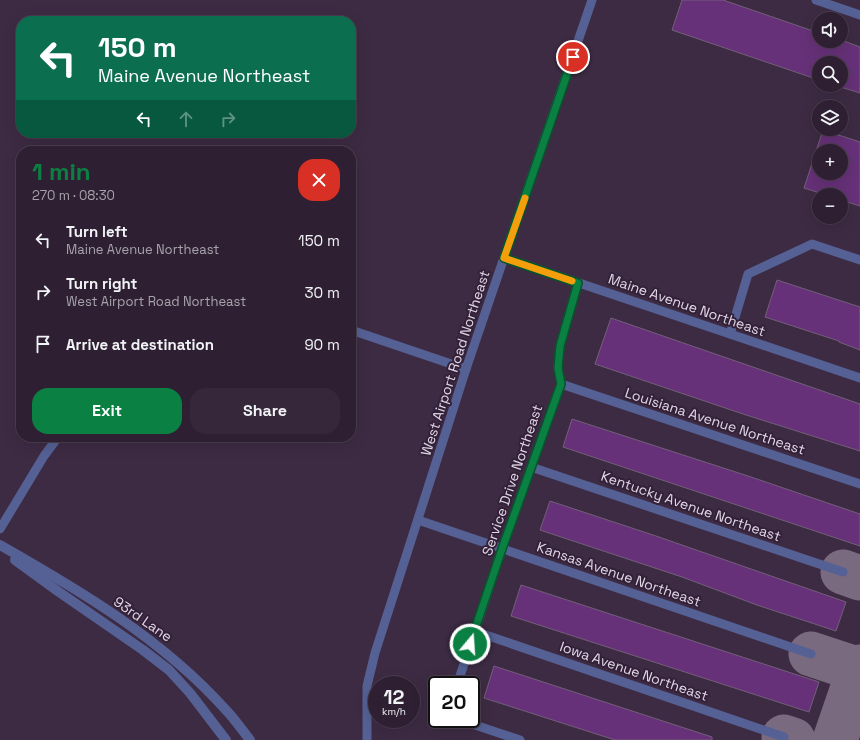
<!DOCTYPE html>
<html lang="en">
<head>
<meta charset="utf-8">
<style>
  :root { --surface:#2e2032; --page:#36283a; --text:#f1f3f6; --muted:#a7a3ac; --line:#493e4d; --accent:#0b8043 }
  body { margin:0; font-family:"Space Grotesk",sans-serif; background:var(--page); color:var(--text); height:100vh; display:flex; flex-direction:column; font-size:15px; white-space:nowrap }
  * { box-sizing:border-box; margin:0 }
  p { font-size:13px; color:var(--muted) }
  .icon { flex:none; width:22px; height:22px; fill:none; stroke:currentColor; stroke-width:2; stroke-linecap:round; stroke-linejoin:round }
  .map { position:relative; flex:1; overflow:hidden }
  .drawer { position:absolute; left:16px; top:146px; width:340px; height:296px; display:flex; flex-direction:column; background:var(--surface); border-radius:16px; box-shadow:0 4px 16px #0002,0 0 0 1px var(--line) }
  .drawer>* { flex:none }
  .top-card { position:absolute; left:16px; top:16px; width:340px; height:122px; border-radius:16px; box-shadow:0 4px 16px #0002,0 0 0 1px var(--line); background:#0b6e4f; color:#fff; overflow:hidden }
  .controls { position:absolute; left:812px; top:12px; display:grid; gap:8px }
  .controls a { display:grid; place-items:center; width:36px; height:36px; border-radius:50%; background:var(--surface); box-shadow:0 4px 16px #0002,0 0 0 1px var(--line); font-size:20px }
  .speed { position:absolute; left:368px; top:676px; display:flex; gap:8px; font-size:20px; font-weight:700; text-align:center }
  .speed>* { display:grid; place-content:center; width:52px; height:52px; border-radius:50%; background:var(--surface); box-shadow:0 4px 16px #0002,0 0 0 1px var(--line); line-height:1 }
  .speed small { font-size:10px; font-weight:400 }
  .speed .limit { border:2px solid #111; border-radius:6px; background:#fff; color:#111 }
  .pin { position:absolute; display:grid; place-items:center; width:34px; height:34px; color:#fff; margin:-17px; border:2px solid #fff; border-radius:50%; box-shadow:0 1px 4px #0007 }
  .me { position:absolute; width:44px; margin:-22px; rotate:18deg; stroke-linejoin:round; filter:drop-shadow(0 0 3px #0008) }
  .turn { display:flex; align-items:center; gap:14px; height:84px; padding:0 16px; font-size:18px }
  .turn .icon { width:52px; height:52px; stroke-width:2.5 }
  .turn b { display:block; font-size:28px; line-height:34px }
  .lanes { display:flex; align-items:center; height:38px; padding:0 16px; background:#0003; justify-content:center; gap:20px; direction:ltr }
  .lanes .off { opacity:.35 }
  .round { display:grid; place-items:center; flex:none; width:42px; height:42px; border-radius:16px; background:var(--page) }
  .head { display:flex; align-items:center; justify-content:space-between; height:68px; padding:0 16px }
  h1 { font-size:24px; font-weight:700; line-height:30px; color:var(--accent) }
  .cta { display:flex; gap:8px; margin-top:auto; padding:8px 16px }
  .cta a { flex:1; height:46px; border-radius:16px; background:var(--accent); color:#fff; font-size:16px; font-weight:700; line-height:46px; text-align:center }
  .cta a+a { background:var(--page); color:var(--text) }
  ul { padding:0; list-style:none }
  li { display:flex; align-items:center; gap:12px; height:52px; padding:0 16px }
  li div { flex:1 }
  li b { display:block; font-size:15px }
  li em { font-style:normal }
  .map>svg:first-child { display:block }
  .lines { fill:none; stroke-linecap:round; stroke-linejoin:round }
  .taxiway { stroke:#7a6a7f; stroke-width:45 }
  .building { fill:#663178; stroke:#735f7a; fill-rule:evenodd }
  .service { stroke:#556195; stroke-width:9 }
  .tertiary { stroke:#556195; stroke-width:10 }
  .route-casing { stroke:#07532c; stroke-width:10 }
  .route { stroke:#0b8043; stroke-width:7 }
  .slow { stroke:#f59e0b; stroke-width:7 }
  .labels { text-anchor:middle; stroke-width:4; stroke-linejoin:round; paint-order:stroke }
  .street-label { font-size:14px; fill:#e2d7e6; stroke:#332139 }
</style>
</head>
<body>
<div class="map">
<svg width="860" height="740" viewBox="0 0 860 740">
  <rect width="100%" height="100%" fill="#3d2b43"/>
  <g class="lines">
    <!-- taxiway -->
    <g class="taxiway">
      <path d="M843 572 860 578"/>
      <path d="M811 654 859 670"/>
      <path d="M784 737 793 740"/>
      <path d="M835 740 860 667"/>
    </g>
  </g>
  <!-- building -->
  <g class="building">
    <path d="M682 0H723L819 33V41L841 40 860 47V93L834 85H841V63H819V80L672 30Z"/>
    <path d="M823 130 860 142V206L841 200V195H826L804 188ZM819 151H841V173H819Z"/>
    <path d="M777 280 860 307V350L839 342V341L765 317Z"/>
    <path d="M611 318 860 404V451L743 414 595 364Z"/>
    <path d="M572 419 748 476 860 514V546L563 447Z"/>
    <path d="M550 501 656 536 846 602 836 631 757 605 682 577 540 530Z"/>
    <path d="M521 585 819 682 809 712 511 616Z"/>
    <path d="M494 666 712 737V740H615L484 698Z"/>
  </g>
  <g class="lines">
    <!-- service -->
    <g class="service">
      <path d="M816 0 860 15"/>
      <path d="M505 258 860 378"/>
      <path d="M351 330 466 369"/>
      <path d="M730 334 748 274 812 244 860 260"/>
      <path d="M561 384 860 484"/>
      <path d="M531 467 843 572"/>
      <path d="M418 520 811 654"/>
      <path d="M0 529 44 456 58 437"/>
      <path d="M474 631 784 737"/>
      <path d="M457 685 502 549 561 384 558 367 560 346 578 283"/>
      <path d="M457 719 520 740"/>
      <path d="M367 740V686L375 653 466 369 592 0"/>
    </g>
    <!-- tertiary -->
    <g class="tertiary">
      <path d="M0 545C81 591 162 639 225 709 234 718 242 730 250 740"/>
      <path d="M15 560 59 592 143 650 169 670 190 693 226 740"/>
    </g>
  </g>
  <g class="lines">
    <!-- route casing -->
    <g class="route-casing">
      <path id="route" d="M470 644 502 549 561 384 558 368 560 346 578 283 504 258 573 57"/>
    </g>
    <!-- route -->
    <use href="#route" class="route"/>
    <!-- slow -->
    <path class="slow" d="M525 198 504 258 572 281"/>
  </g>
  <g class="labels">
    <!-- street labels -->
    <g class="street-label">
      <text transform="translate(687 305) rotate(19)" y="5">Maine Avenue Northeast</text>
      <text transform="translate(455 363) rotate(-72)" y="5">West Airport Road Northeast</text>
      <text transform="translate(715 421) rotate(18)" y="5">Louisiana Avenue Northeast</text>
      <text transform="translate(512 480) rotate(-71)" y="5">Service Drive Northeast</text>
      <text transform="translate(691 506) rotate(19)" y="5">Kentucky Avenue Northeast</text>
      <text transform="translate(619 574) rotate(19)" y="5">Kansas Avenue Northeast</text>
      <text transform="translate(143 619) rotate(35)" y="5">93rd Lane</text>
      <text transform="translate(634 671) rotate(19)" y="5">Iowa Avenue Northeast</text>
    </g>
  </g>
</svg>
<div class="controls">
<a><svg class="icon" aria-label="sound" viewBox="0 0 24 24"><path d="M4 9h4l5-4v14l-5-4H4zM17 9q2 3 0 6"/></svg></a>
<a><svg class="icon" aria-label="search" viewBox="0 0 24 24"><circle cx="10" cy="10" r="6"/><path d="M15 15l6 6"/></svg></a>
<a><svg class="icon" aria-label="layers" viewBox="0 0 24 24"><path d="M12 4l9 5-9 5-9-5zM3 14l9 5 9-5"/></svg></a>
<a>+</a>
<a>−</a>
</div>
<div class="speed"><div>12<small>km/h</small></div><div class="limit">20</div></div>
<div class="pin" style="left:573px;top:57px;background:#d93025"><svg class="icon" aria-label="arrive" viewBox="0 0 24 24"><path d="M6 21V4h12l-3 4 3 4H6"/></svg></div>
<svg class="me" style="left:470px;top:644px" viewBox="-20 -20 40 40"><circle r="17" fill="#0b8043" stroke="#fff" stroke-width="3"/><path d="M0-11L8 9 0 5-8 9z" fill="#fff"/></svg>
<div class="top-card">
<div class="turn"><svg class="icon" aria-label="left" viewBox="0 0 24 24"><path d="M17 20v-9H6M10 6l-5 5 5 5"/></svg><div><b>150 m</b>Maine Avenue Northeast</div></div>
<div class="lanes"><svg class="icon" aria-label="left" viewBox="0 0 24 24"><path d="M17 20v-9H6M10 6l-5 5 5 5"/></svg><svg class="icon off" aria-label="ahead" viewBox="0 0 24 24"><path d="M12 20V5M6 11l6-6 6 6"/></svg><svg class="icon off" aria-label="right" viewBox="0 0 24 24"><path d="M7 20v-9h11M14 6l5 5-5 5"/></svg></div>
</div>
<section class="drawer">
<div class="head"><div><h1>1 min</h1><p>270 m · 08:30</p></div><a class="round" style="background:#d93025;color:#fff"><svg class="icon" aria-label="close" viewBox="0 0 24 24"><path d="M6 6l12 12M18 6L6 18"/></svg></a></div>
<ul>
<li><svg class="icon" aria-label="left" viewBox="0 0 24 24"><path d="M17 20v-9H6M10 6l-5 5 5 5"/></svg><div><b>Turn left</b><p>Maine Avenue Northeast</p></div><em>150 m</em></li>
<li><svg class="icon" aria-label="right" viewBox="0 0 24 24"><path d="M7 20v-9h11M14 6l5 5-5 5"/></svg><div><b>Turn right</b><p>West Airport Road Northeast</p></div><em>30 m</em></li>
<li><svg class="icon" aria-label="arrive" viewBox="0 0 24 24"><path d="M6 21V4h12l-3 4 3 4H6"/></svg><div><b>Arrive at destination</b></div><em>90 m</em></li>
</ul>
<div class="cta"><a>Exit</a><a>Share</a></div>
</section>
</div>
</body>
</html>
